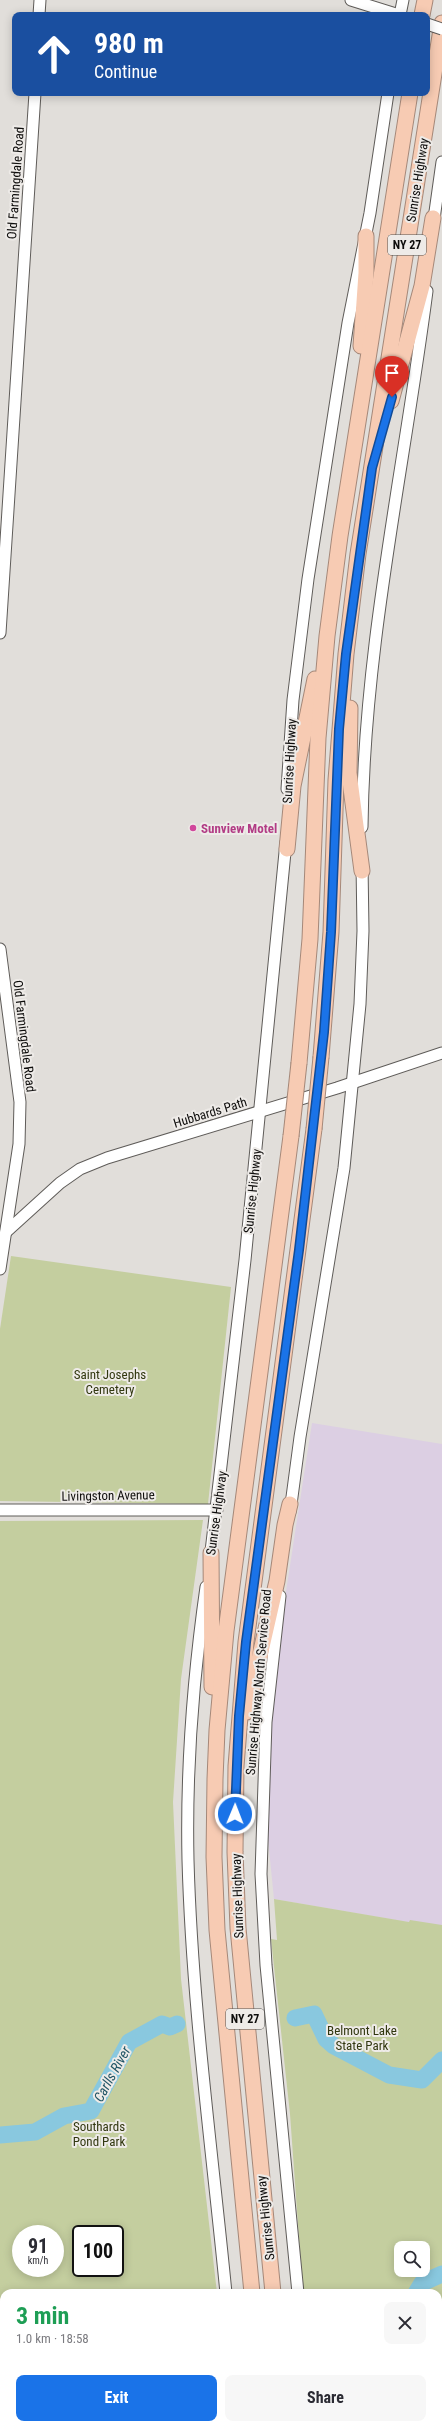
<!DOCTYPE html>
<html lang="en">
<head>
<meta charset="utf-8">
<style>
  :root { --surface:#fff; --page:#f7f7f7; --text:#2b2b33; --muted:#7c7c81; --accent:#1a73e8 }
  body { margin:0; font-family:"Roboto Condensed",sans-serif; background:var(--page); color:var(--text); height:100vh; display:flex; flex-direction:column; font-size:15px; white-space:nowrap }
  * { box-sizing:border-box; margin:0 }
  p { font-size:13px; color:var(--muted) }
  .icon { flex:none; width:22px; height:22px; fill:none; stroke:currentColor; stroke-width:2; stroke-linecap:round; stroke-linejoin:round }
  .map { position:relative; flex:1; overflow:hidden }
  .sheet { position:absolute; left:0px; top:2289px; width:442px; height:140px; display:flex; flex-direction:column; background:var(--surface); border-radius:12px 12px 0 0; box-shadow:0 2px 10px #0003 }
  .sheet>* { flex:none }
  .guide { position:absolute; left:12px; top:12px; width:418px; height:84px; border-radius:8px; box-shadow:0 2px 10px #0003; background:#1a4fa0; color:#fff; overflow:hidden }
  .controls { position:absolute; left:394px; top:2241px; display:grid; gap:8px }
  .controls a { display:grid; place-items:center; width:36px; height:36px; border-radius:8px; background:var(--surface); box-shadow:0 2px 10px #0003; font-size:20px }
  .speed { position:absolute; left:12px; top:2225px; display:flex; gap:8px; font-size:20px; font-weight:700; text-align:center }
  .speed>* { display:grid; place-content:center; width:52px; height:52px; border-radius:50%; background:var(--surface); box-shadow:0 2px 10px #0003; line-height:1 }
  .speed small { font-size:10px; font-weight:400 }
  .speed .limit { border:2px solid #111; border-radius:6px; background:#fff; color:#111 }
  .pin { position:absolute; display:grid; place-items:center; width:34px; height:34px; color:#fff; margin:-41px -17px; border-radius:50% 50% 50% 0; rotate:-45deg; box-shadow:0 0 4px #0007 }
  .pin .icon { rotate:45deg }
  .me { position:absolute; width:44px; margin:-22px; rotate:1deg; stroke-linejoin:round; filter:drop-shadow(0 0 3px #0008) }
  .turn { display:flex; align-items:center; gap:14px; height:84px; padding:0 16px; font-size:18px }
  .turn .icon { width:52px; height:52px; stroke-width:2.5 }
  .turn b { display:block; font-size:28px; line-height:34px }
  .round { display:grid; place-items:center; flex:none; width:42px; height:42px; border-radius:8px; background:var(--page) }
  .summary { display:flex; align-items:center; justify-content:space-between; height:68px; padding:0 16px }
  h1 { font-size:24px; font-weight:700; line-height:30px; color:#1e9e55 }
  .action { display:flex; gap:8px; margin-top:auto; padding:8px 16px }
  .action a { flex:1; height:46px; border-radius:8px; background:var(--accent); color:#fff; font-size:16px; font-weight:700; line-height:46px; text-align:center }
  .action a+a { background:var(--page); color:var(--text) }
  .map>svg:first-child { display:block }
  .industrial { fill:#dccfe3 }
  .green { fill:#c4ce9f; fill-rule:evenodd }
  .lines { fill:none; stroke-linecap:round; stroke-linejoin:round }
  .stream { stroke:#6490a0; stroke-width:3 }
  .river { stroke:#89c8df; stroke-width:17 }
  .secondary-casing { stroke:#5f5c59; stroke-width:13 }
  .highway-casing { stroke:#a58879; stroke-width:17 }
  .secondary { stroke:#fff; stroke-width:11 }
  .highway { stroke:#f7cbb3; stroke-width:15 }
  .secondary-bridge-casing { stroke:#5f5c59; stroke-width:13; stroke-linecap:butt }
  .highway-bridge-casing { stroke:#a58879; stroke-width:17; stroke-linecap:butt }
  .secondary-bridge { stroke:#fff; stroke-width:11 }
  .highway-bridge { stroke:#f7cbb3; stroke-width:15 }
  .route-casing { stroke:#114b97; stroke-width:10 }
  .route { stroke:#1a73e8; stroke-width:7 }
  .hotel-dot { fill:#d1479c; stroke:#eeebe8; stroke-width:1.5 }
  .labels { text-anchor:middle; stroke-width:4; stroke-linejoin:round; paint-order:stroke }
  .shield { fill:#eeebe8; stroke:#51504e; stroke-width:1 }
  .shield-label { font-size:12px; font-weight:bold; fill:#0e0d0c }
  .street-label { font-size:13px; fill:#0e0d0c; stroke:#eeebe8 }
  .hotel-label { font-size:13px; font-weight:bold; fill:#b23c85; stroke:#eeebe8; text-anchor:start }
  .park-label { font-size:13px; fill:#31370f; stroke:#eeebe8 }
  .water-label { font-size:14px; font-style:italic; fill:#215566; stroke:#eeebe8 }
</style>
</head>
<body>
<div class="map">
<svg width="442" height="2429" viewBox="0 0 442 2429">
  <rect width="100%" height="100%" fill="#e1deda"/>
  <!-- industrial -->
  <path class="industrial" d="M312 1423 442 1444V1928L274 1899 260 1760Z"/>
  <!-- green -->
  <g class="green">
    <path d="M11 1256 231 1287 208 1504 0 1501V1329Z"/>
    <path d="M203 1520 181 1679 173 1802 181 1979 217 2293H4V2406L0 2407V1521ZM21 2234H55V2268H21ZM81 2234H115V2268H81Z"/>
    <path d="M274 1899 409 1922 410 1920 442 1925V2407L438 2406V2293H303L290 2114 271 1939 277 1940ZM401 2248H423V2270H401Z"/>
  </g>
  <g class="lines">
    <!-- stream -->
    <path class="stream" d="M438 2390 442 2391"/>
    <!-- river -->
    <g class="river">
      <path d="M295 2018 314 2014 326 2039 334 2046 389 2075 422 2080 442 2060"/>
      <path d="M0 2135 35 2132 64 2116 91 2111 129 2042 162 2024 170 2027 177 2024"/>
      <path d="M416 2293 422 2283 442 2274"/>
      <path d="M0 2382H4"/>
    </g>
    <!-- secondary casing -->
    <g class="secondary-casing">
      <g id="secondary">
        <path d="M351 0 399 15"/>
        <path d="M39 15 40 0"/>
        <path d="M400 15 403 0"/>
        <path d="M433 226 442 162"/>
        <path d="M0 633 35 93"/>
        <path d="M287 789 293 700 308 579 348 323 370 213 388 93"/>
        <path d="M362 827C364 646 404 470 427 291"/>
        <path d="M0 949 20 1102 19 1144 0 1269"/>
        <path d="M6 1232 60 1183 80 1169 107 1158 337 1088 442 1053"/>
        <path d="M0 1510H217"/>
        <path d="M290 1512 300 1437 344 1168 360 1004 363 931 362 864"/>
        <path d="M210 1560 245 1260 286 842"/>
        <path d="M206 1587C193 1678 186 1769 188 1860 192 2005 212 2149 226 2293"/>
        <path d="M280 1596 266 1722 261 1874 266 1965 298 2293"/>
        <path d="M239 2425V2429"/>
        <path d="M311 2425 312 2429"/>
      </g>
    </g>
    <!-- highway casing -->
    <g class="highway-casing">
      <g id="highway">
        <path d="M422 15 425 0"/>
        <path d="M361 346 366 273V236"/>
        <path d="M391 401 422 286 433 218"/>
        <path d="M350 708 349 773 362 871"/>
        <path d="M287 849 293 786 315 679"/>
        <path d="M321 1057 331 932 336 780 346 654 358 554 442 23"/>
        <path d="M299 1063 310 939 318 738 327 636 340 536 410 93"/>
        <path d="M211 1553 212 1687"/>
        <path d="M247 1712 277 1581 285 1525 290 1504"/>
        <path d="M252 2293 217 1930 214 1857 215 1779 217 1730 226 1631 291 1136"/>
        <path d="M273 2293 238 1928 235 1852 236 1766 246 1642 314 1129"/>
        <path d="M265 2425V2429"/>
        <path d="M296 2425V2429"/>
      </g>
    </g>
    <!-- secondary -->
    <use href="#secondary" class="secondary"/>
    <!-- highway -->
    <use href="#highway" class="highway"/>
    <!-- secondary-bridge casing -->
    <g class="secondary-bridge-casing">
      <path id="secondary-bridge" d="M427 24 442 29"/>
    </g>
    <!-- highway-bridge casing -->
    <g class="highway-bridge-casing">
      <g id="highway-bridge">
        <path d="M314 1129 321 1057"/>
        <path d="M291 1136 299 1063"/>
      </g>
    </g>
    <!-- secondary-bridge -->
    <use href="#secondary-bridge" class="secondary-bridge"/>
    <!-- highway-bridge -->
    <use href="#highway-bridge" class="highway-bridge"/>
  </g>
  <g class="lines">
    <!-- route casing -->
    <g class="route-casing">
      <path id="route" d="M235 1814 239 1716 246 1642 299 1250 324 1032 331 932 339 729 346 654 372 468 392 397"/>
    </g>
    <!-- route -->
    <use href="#route" class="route"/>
  </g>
  <!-- markers -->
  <circle class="hotel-dot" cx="193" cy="828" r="4"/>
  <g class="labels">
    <!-- shield labels -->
    <g class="shield">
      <rect x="388" y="235" width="38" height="20" rx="3"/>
      <rect x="226" y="2009" width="38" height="20" rx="3"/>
    </g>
    <g class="shield-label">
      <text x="407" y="249">NY 27</text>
      <text x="245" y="2023">NY 27</text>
    </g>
    <!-- street labels -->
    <g class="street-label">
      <text transform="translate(417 180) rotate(-81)" y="5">Sunrise Highway</text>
      <text transform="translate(15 183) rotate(-86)" y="5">Old Farmingdale Road</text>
      <text transform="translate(289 761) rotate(-87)" y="5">Sunrise Highway</text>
      <text transform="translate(25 1036) rotate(83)" y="5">Old Farmingdale Road</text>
      <text transform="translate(210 1112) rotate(-17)" y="5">Hubbards Path</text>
      <text transform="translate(252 1191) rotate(-84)" y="5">Sunrise Highway</text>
      <text transform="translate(108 1495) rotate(-1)" y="5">Livingston Avenue</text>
      <text transform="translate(216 1513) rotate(-82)" y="5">Sunrise Highway</text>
      <text transform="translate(258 1682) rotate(-85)" y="5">Sunrise Highway North Service Road</text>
      <text transform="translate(237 1896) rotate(-92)" y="5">Sunrise Highway</text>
      <text transform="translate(265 2218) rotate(-96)" y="5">Sunrise Highway</text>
    </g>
    <!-- hotel labels -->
    <g class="hotel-label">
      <text x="201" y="833">Sunview Motel</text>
    </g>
    <!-- park labels -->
    <g class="park-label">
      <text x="110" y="1379">Saint Josephs<tspan x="110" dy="15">Cemetery</tspan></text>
      <text x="362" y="2035">Belmont Lake<tspan x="362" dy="15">State Park</tspan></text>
      <text x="99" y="2131">Southards<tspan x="99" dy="15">Pond Park</tspan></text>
    </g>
    <!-- water labels -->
    <g class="water-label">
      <text transform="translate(112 2074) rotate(-61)" y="5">Carlls River</text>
    </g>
  </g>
</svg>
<div class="controls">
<a><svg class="icon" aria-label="search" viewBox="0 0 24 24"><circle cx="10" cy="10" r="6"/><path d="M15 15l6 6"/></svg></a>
</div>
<div class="speed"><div>91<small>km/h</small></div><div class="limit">100</div></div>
<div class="pin" style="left:392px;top:397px;background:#d93025"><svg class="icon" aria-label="arrive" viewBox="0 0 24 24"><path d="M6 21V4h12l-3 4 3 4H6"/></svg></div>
<svg class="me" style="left:235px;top:1814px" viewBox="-20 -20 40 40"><circle r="17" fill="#1a73e8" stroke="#fff" stroke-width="3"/><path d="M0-11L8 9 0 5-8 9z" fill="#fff"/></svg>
<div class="guide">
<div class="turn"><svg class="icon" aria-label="ahead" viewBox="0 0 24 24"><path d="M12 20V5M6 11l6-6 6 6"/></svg><div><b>980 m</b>Continue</div></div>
</div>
<section class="sheet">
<div class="summary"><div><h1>3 min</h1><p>1.0 km · 18:58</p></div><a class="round"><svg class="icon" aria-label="close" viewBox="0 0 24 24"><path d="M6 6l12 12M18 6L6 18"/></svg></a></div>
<div class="action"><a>Exit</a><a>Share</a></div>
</section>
</div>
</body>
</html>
